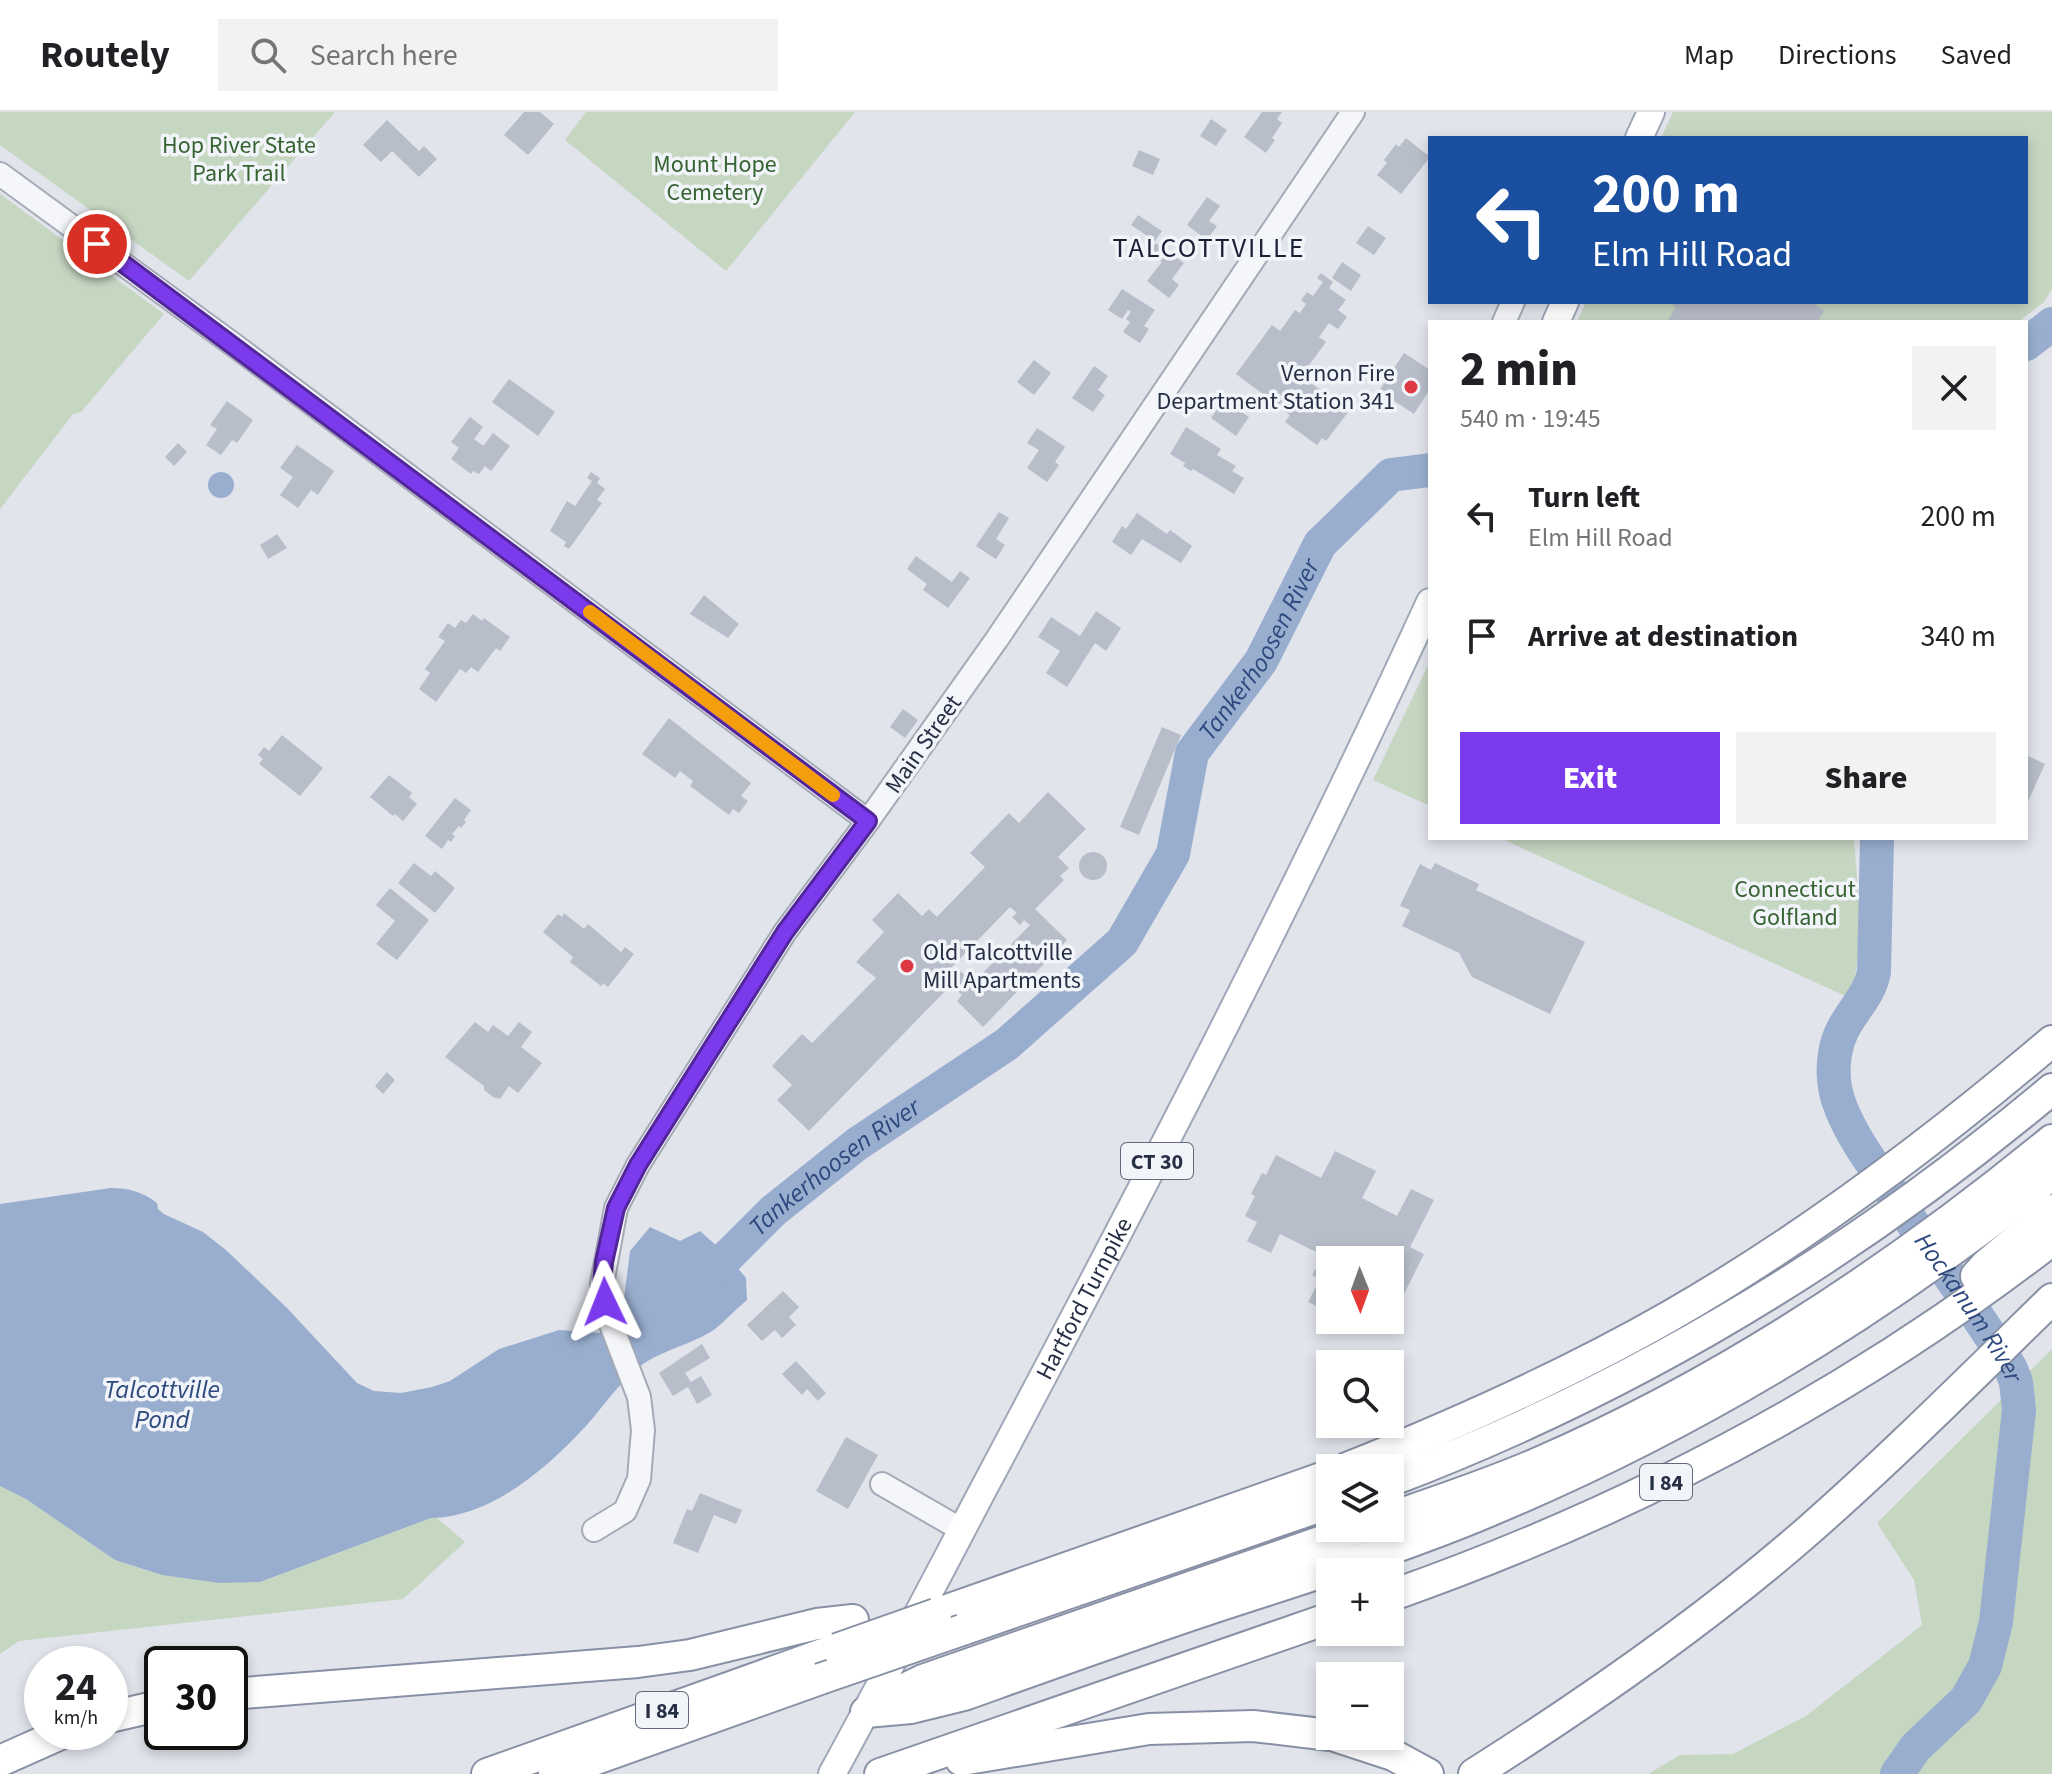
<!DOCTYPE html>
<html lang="en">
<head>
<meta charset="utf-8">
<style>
  :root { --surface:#fff; --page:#f2f2f2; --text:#202124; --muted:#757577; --line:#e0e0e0; --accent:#7c3aed }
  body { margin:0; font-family:"Source Sans 3",sans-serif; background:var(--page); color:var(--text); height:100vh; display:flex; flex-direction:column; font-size:30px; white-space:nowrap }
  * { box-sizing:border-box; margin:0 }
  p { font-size:26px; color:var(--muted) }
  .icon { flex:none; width:44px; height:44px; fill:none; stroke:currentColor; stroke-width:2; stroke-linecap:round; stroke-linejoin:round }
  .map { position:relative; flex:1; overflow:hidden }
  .sheet { position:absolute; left:1428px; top:208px; width:600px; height:520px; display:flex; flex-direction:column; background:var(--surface); border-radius:0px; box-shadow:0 4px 12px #0003 }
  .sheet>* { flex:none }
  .top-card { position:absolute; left:1428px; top:24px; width:600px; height:168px; border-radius:0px; box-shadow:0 4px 12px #0003; background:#1a4fa0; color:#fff; overflow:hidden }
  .needle { width:52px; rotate:179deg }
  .fabs { position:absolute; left:1316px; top:1134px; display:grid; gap:16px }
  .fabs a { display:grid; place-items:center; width:88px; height:88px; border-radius:0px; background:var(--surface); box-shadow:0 4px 12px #0003; font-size:40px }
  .speed { position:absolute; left:24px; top:1534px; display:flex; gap:16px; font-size:40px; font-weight:700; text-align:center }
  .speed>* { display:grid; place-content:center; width:104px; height:104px; border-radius:50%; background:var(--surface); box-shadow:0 4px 12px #0003; line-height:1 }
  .speed small { font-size:20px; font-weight:400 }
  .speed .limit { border:4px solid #111; border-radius:12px; background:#fff; color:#111 }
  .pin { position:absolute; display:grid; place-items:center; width:68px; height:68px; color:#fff; margin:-34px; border:4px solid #fff; border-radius:50%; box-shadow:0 2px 8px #0007 }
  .me { position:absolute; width:88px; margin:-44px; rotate:358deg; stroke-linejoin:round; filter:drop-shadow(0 0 6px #0008) }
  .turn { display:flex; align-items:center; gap:28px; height:168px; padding:0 32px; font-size:36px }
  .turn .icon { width:104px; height:104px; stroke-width:2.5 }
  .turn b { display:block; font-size:56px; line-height:68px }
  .round { display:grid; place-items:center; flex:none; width:84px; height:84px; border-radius:0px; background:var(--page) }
  .overview { display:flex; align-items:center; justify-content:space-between; height:136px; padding:0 32px }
  h1 { font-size:48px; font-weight:800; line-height:60px }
  .cta { display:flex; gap:16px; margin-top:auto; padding:16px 32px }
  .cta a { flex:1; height:92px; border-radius:0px; background:var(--accent); color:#fff; font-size:32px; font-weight:800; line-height:92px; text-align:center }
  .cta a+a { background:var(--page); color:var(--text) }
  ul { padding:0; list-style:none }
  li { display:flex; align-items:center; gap:24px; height:120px; padding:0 32px }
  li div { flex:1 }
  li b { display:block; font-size:30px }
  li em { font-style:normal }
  header { display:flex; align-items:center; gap:48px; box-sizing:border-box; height:112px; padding:0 40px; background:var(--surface); border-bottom:2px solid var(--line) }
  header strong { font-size:38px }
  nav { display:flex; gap:44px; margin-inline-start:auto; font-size:28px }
  .search { width:560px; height:72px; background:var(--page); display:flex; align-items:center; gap:20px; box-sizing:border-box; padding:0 28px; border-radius:0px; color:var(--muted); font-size:30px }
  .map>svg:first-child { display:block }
  .green { fill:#c5d6c1 }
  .water { fill:#99aecf }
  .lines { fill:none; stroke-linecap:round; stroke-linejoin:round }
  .river { stroke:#99aecf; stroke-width:34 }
  .building { fill:#b8bdca; fill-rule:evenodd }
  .minor-casing { stroke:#a5aab6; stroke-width:26 }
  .major-casing { stroke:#9fa7b9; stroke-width:30 }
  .highway-casing { stroke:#8790a4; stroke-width:34 }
  .minor { stroke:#f5f6f9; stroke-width:22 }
  .major { stroke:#fff; stroke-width:26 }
  .highway { stroke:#fff; stroke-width:30 }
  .highway-bridge-casing { stroke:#8790a4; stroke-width:34; stroke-linecap:butt }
  .highway-bridge { stroke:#fff; stroke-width:30 }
  .route-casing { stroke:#51269a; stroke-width:20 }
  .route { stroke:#7c3aed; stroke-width:14 }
  .slow { stroke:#f59e0b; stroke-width:14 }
  .poi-dot { fill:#dd3943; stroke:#f1f4f8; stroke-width:3 }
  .labels { text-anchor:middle; stroke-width:7; stroke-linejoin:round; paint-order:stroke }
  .shield { fill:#f1f4f8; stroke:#646a7b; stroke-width:2 }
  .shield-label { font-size:22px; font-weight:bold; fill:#272f45 }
  .park-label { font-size:24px; fill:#386333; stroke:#f1f4f8 }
  .poi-label { font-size:24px; fill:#272f45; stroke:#f1f4f8; text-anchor:end }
  .street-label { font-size:24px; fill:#272f45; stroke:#f1f4f8 }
  .water-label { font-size:26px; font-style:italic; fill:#2d497e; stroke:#f1f4f8 }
  .quarter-label { font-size:28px; letter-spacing:2px; fill:#1a2136; stroke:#f1f4f8 }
</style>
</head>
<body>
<header>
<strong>Routely</strong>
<div class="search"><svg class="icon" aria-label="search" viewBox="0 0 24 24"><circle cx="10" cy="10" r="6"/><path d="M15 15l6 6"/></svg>Search here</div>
<nav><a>Map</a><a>Directions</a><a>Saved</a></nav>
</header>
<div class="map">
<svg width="2052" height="1662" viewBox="0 0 2052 1662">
  <rect width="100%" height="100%" fill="#e1e4eb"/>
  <!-- green -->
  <g class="green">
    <path d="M0 0H335L189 169 0 33Z"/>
    <path d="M586 0H855L726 159 565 28Z"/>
    <path d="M1673 0H2052V177L2044 190 2018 210H1577L1586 190H2026V26H1661Z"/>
    <path d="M0 82 164 202 81 300 73 302 0 397Z"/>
    <path d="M1430 549V694L1373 668Z"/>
    <path d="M1500 726H1854L1861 821 1852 887Z"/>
    <path d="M2052 1237V1662H1648L1680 1643 1733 1642 1806 1604 1922 1513 1914 1468 1877 1411Z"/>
    <path d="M0 1374 26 1387 115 1448 162 1463 260 1470 431 1406H437L465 1430 403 1487 19 1529 0 1542Z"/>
  </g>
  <!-- water -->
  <g class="water">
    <circle cx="221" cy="373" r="13"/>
    <path d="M111 1076C129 1076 143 1080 157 1091L158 1097 164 1102 203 1120 226 1138 287 1196 357 1271 374 1279 401 1281 432 1275 450 1269 499 1237 559 1218 602 1221 621 1210 630 1139 650 1115 680 1129 700 1119 728 1144 746 1166 747 1188C736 1197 726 1208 715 1217 692 1233 660 1238 638 1256 618 1272 603 1295 585 1315 546 1357 491 1405 431 1406L260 1470 220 1471 162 1463 115 1448 26 1387 0 1374V1092Z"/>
  </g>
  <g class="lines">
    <!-- river -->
    <g class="river">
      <path d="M2026 232 2052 212"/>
      <path id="s1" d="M1877 726 1874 860C1868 891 1840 906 1835 942 1832 960 1834 979 1841 996 1852 1024 1871 1050 1888 1075 1928 1136 1974 1194 2011 1257L2016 1270 2019 1298 1996 1510 1985 1554 1966 1588 1916 1635 1897 1662"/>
      <path id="s2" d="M694 1173 728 1144 773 1099 857 1032 1007 932 1122 830 1173 742 1192 641 1261 549 1320 432 1391 363 1430 358"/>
    </g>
  </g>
  <!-- building -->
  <g class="building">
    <path d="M524 0H540L554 12 528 43 504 23Z"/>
    <path d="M1262 0H1282L1277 7 1282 11 1272 26 1275 28 1266 41 1244 25Z"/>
    <path d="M1211 7 1227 18 1216 34 1200 24Z"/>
    <path d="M387 8 419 39 424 34 437 47 419 65 392 39 381 50 363 33Z"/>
    <path d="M1406 26 1430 45 1401 82 1377 63 1387 51 1384 48 1396 32 1399 35Z"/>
    <path d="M1139 38 1160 47 1153 63 1132 54Z"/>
    <path d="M1207 85 1220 94 1209 109 1217 114 1207 128 1187 113Z"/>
    <path d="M1138 103 1162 119 1155 129 1131 113Z"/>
    <path d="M1368 114 1386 126 1374 143 1356 131Z"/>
    <path d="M1156 131 1184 151 1172 167 1179 173 1169 186 1147 169 1162 150 1149 140Z"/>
    <path d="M1342 150 1361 163 1351 179 1332 166Z"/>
    <path d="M1321 161 1333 170 1329 176 1346 188 1338 198 1347 205 1338 217 1329 211 1319 225 1326 230 1304 260 1310 264 1307 268 1349 299 1326 329 1322 326 1317 333 1285 310 1290 303 1284 299 1298 281 1292 276 1279 294 1236 262 1272 213 1280 219 1295 198 1300 201 1306 192 1301 188 1307 180 1313 184 1323 170 1317 166Z"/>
    <path d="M1122 177 1155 198 1144 214 1149 217 1140 231 1123 220 1130 210 1126 207 1131 200 1128 198 1122 207 1108 198Z"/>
    <path d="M1668 190H1811L1824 199 1817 210H1667L1676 195Z"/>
    <path d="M1404 241 1430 258V277L1414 302 1379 279Z"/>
    <path d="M1034 248 1051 261 1034 283 1017 270Z"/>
    <path d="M1094 254 1108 264 1098 278 1105 283 1093 300 1072 286Z"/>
    <path d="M509 267 555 300 538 324 492 290Z"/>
    <path d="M1224 287 1249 305 1236 324 1211 306Z"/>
    <path d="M227 289 253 308 237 331 232 328 221 343 206 333 217 317 210 313Z"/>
    <path d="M470 305 483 315 474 327 482 333H484L493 321 510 334 491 359 485 354 479 362 473 359 471 362 451 347 459 336 451 330Z"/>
    <path d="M1186 315 1221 337 1217 343 1236 354 1232 359 1244 366 1234 382 1193 357 1191 359 1183 354 1185 351 1170 342Z"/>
    <path d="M1037 316 1065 335 1055 350 1059 353 1047 370 1027 356 1039 338 1027 331Z"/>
    <path d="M178 331 187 340 174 354 165 345Z"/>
    <path d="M297 333 334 359 318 383 311 378 298 396 280 383 293 365 280 356Z"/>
    <path d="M591 360 600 366 597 371 605 377 597 388 602 391 569 437 564 434 566 430 550 419 567 389 575 394 592 369 587 366Z"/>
    <path d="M999 400 1009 406 996 427 1005 433 996 447 976 434Z"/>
    <path d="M1137 401 1167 422 1170 418 1192 434 1181 451 1142 427 1131 443 1112 430 1122 414 1126 417Z"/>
    <path d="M277 422 287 436 268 447 260 433Z"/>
    <path d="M916 444 952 470 960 459 970 466 948 496 923 478 927 472 907 457Z"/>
    <path d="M704 483 739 512 728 526 690 502Z"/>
    <path d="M1096 499 1121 516 1106 539 1095 531 1067 575 1046 561 1060 539 1038 525 1051 505 1080 524Z"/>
    <path d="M473 502 482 509 484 506 510 525 500 539 496 536 478 560 471 555 466 561 460 557 436 590 419 577 430 561 425 557 445 529 438 525 448 511 455 516 461 508 466 511Z"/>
    <path d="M903 597 918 608 905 626 890 615Z"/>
    <path d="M669 606 751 671 741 684 748 689 739 701 733 697 729 703 690 674 693 669 680 659 675 666 642 642Z"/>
    <path d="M1162 615 1181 623 1139 723 1120 715Z"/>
    <path d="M282 623 323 656 300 684 259 652 263 647 258 643 264 635 269 639Z"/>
    <path d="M2026 643 2045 652 2026 694Z"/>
    <path d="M389 663 412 681 409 685 417 692 403 709 395 702 393 704 370 685Z"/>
    <path d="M1048 680 1086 717 1058 745 1069 756 1060 764 1064 768 1035 797 1067 828 983 915 957 889 962 883 951 873 809 1019 777 988 792 973 772 954 802 922 812 931 876 866 856 850 884 820 872 808 898 781 922 804 929 797 937 805 985 755 970 741 1009 701 1019 711ZM1010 795 1017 801 1012 805 1020 813 1024 808 1030 813 969 875 964 870 968 866 960 859 955 864 949 858Z"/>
    <path d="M455 686 471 698 464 708 466 710 461 716 459 714 452 722 455 724 451 730 448 728 442 737 425 724Z"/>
    <circle cx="1093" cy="754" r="14"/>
    <path d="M414 751 431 764 435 759 455 776 435 801 398 771Z"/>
    <path d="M1435 751 1479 772 1476 778 1585 830 1550 902 1472 865 1459 841 1402 814 1410 798 1400 794 1420 752 1431 758Z"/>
    <path d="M390 776 429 808 397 848 376 832 395 809 376 793Z"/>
    <path d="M564 801 584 817 588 812 621 840 625 835 634 842 608 875 603 871 601 874 570 850 573 845 543 820 558 802 562 805Z"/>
    <path d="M475 910 488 920 493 913 508 924 519 910 532 920 521 935 542 951 518 981 509 974 500 987 493 985 484 978V974L445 945Z"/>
    <path d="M387 960 395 968 383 982 375 974Z"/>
    <path d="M1335 1039 1376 1059 1362 1086 1397 1104 1411 1077 1434 1088 1410 1135 1424 1142 1404 1182 1390 1175V1148H1330V1201L1308 1190 1320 1167 1312 1163 1319 1151 1326 1154 1330 1147 1280 1122 1271 1141 1247 1129 1257 1110 1245 1104 1255 1084 1251 1082 1262 1061 1266 1063 1276 1043 1321 1066Z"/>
    <path d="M783 1179 799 1195 789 1205 796 1213 782 1226 775 1218 762 1229 747 1213Z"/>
    <path d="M1344 1208H1373L1367 1220Z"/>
    <path d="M702 1232 710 1246 685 1261 691 1270 701 1264 712 1283 697 1292 688 1275 673 1284 659 1261Z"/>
    <path d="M796 1249 826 1281 818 1289 807 1277 802 1283 782 1262Z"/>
    <path d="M846 1325 878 1343 848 1397 816 1379Z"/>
    <path d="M700 1381 742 1398 736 1412 714 1403 698 1441 673 1431 687 1397 692 1399Z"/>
  </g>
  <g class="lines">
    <!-- minor casing -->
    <g class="minor-casing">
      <g id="minor">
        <path d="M0 62 238 236 868 709"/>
        <path d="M1504 210 1513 190"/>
        <path d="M882 1372 962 1418"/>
        <path d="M594 1418 625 1399 639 1367 643 1318 639 1285 609 1207 602 1172 616 1096 638 1053 785 820 868 709 997 527 1353 0"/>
      </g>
    </g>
    <!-- major casing -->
    <g class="major-casing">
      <g id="major">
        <path d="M1639 26 1651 0"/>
        <path d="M1556 210 1565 190"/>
        <path id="s3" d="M832 1662C884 1567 934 1471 984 1376 1139 1084 1292 791 1430 490"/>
      </g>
    </g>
    <!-- highway casing -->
    <g class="highway-casing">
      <g id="highway">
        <path d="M1976 1164 1987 1152 2052 1098"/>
        <path d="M1347 1356C1457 1312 1567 1263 1670 1204 1806 1126 1932 1031 2052 929"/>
        <path d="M1390 1369C1633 1277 1853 1144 2052 977"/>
        <path d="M1390 1406C1440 1388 1490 1372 1538 1351 1725 1270 1895 1157 2052 1028"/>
        <path d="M1390 1484C1629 1400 1852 1283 2052 1128"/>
        <path d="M936 1502 1330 1363"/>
        <path d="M962 1518 1330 1391"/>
        <path d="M230 1582 638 1550 690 1543 817 1512 853 1508"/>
        <path d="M871 1597 894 1582 923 1568 1360 1416"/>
        <path d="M866 1600 911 1596 964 1583C1045 1554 1125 1525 1206 1498 1303 1466 1400 1437 1494 1397 1696 1312 1882 1199 2052 1062"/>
        <path d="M110 1605 162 1593"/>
        <path d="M1335 1624 1393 1643 1428 1662"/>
        <path d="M961 1648 1149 1617 1253 1614 1330 1623"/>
        <path d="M0 1649 65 1620"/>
        <path d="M487 1662 837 1537"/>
        <path d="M554 1662 820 1567"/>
        <path d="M880 1662 1330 1506"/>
        <path d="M1474 1662C1591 1588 1705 1509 1809 1418 1893 1344 1972 1265 2052 1187"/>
      </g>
    </g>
    <!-- minor -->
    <use href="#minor" class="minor"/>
    <!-- major -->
    <use href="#major" class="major"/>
    <!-- highway -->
    <use href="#highway" class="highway"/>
    <!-- highway-bridge casing -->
    <g class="highway-bridge-casing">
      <g id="highway-bridge">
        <path d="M837 1537 936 1502"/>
        <path d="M820 1567 962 1518"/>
      </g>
    </g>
    <!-- highway-bridge -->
    <use href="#highway-bridge" class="highway-bridge"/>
  </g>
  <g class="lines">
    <!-- route casing -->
    <g class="route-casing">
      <path id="route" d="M97 132 868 709 785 820 638 1053 616 1096 604 1150 602 1172 605 1190"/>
    </g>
    <!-- route -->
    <use href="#route" class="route"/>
    <!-- slow -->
    <path class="slow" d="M590 500 833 683"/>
  </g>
  <!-- markers -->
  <g class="poi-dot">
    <circle cx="1411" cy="275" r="8"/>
    <circle cx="907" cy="854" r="8"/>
  </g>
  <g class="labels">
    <!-- shield labels -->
    <g class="shield">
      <rect x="1121" y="1031" width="72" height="36" rx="6"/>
      <rect x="1640" y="1352" width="52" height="36" rx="6"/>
      <rect x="636" y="1580" width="52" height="36" rx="6"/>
    </g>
    <g class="shield-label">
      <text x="1157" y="1057">CT 30</text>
      <text x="1666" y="1378">I 84</text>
      <text x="662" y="1606">I 84</text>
    </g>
    <!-- park labels -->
    <g class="park-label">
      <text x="239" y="41">Hop River State<tspan x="239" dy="28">Park Trail</tspan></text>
      <text x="715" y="60">Mount Hope<tspan x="715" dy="28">Cemetery</tspan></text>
      <text x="1795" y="785">Connecticut<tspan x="1795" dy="28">Golfland</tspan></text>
    </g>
    <!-- poi labels -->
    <g class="poi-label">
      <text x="1395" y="269">Vernon Fire<tspan x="1395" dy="28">Department Station 341</tspan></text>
      <text x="923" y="848" text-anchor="start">Old Talcottville<tspan x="923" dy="28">Mill Apartments</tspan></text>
    </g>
    <!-- street labels -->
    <g class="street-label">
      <text transform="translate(923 632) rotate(-55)" y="8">Main Street</text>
      <text dy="8" stroke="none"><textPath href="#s3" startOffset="538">Hartford Turnpike</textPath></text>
    </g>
    <!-- water labels -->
    <g class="water-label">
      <text dy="9" stroke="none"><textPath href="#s2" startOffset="878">Tankerhoosen River</textPath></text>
      <text dy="9" stroke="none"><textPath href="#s2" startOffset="184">Tankerhoosen River</textPath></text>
      <text dy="9" stroke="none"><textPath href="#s1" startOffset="518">Hockanum River</textPath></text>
      <text x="162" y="1286">Talcottville<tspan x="162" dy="30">Pond</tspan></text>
    </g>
    <!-- quarter labels -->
    <g class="quarter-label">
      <text x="1209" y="145">TALCOTTVILLE</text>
    </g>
  </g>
</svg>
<div class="fabs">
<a><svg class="needle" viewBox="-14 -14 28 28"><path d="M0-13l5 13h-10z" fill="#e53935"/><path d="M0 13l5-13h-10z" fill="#757577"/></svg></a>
<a><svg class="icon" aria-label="search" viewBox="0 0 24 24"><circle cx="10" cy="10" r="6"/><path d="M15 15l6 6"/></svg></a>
<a><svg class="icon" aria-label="layers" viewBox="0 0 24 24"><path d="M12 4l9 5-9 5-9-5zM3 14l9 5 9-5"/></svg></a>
<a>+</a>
<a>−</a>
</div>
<div class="speed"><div>24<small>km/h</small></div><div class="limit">30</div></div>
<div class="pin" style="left:97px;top:132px;background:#d93025"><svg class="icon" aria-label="arrive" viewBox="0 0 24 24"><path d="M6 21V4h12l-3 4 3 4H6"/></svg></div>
<svg class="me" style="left:605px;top:1190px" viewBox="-20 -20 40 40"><path d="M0-17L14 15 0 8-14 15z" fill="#7c3aed" stroke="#fff" stroke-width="4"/></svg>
<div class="top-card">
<div class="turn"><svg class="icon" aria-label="left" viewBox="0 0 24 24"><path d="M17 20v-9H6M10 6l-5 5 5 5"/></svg><div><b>200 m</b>Elm Hill Road</div></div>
</div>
<section class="sheet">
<div class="overview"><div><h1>2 min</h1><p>540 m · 19:45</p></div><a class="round"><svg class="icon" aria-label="close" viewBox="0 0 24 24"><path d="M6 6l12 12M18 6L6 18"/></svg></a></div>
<ul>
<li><svg class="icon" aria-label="left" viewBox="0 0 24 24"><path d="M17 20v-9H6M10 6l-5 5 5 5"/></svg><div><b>Turn left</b><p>Elm Hill Road</p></div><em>200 m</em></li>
<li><svg class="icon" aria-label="arrive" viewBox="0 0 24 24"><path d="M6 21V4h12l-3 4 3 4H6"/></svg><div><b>Arrive at destination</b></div><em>340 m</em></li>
</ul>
<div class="cta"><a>Exit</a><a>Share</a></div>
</section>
</div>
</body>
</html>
